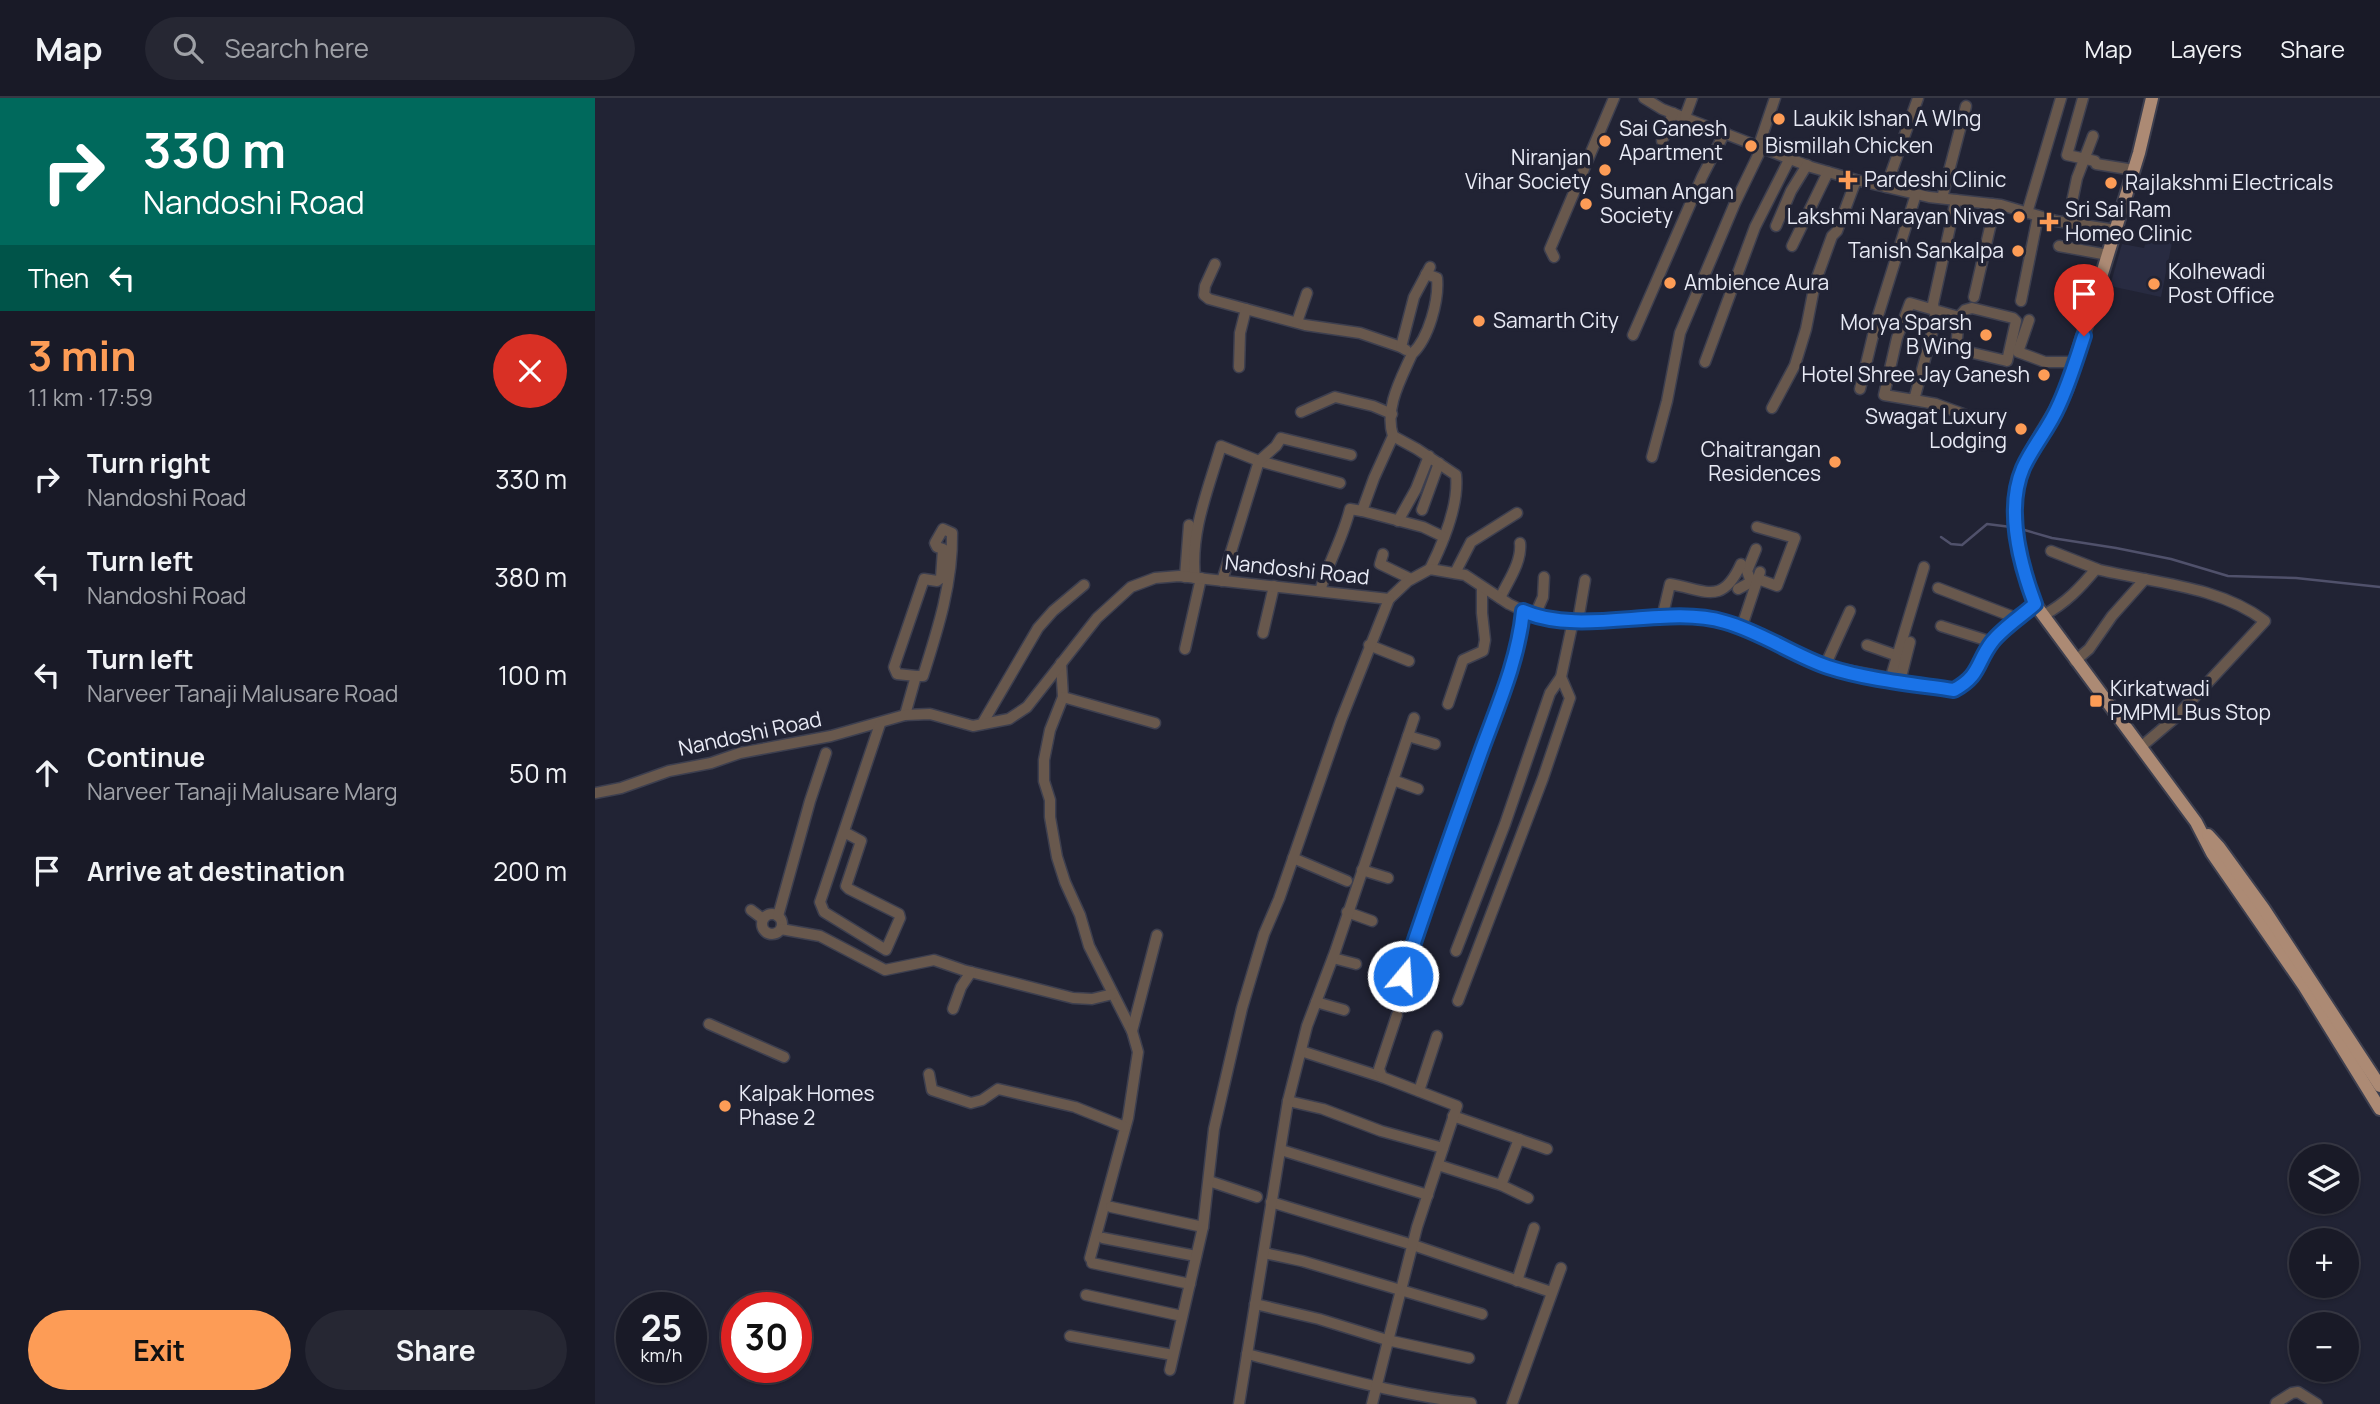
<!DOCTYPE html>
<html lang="en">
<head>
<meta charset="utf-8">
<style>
  :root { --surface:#191a27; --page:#262733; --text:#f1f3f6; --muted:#9fa1a7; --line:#373844; --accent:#fd9c56 }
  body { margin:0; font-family:Manrope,sans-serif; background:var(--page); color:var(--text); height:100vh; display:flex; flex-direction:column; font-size:26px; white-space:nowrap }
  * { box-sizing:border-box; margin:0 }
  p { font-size:23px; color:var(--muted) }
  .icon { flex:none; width:38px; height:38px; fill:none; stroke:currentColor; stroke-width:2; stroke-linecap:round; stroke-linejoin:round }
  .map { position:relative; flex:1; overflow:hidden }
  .details { display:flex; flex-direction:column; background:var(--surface); width:595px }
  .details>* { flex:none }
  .guide { background:#00695c; color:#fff; overflow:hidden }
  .fabs { position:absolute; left:1694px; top:1046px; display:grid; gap:14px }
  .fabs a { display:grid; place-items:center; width:70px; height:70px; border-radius:50%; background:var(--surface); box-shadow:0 2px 5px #0004,0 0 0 2px var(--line); font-size:35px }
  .speed { position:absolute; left:21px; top:1194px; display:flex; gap:14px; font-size:35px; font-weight:700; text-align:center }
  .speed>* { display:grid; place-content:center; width:91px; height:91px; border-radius:50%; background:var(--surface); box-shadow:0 2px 5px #0004,0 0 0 2px var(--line); line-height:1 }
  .speed small { font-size:18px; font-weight:400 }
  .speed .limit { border:10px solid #d22; background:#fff; color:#111 }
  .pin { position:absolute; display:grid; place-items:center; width:60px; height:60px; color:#fff; margin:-72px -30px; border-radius:50% 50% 50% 0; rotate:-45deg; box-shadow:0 0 7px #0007 }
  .pin .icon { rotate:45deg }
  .me { position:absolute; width:77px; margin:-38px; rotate:18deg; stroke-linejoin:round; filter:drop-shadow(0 0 5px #0008) }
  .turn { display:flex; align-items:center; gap:24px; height:147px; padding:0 28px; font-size:32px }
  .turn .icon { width:91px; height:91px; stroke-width:2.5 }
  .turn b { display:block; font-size:49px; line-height:60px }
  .then { display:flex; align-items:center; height:66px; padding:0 28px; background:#0003; gap:14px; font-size:26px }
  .round { display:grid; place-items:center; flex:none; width:74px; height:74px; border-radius:37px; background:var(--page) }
  .overview { display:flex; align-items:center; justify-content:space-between; height:119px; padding:0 28px }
  h1 { font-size:42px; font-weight:700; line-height:52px; color:var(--accent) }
  .primary-button { display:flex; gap:14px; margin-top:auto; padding:14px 28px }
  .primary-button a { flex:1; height:80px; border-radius:42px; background:var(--accent); color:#111; font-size:28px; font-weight:700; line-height:80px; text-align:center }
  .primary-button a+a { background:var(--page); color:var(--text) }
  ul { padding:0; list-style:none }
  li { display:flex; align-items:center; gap:21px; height:98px; padding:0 28px }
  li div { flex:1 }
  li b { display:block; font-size:26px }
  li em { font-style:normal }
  header { display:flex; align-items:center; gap:42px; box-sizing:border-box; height:98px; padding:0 35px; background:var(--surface); border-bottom:2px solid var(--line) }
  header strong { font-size:33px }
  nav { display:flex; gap:38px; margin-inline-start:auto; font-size:24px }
  .search { width:490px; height:63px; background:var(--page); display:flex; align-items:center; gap:18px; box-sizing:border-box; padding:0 24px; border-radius:38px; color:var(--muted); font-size:26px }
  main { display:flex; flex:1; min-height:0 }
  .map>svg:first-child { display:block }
  .built { fill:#282b41 }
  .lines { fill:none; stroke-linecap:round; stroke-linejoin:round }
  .stream { stroke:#50516b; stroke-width:2.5 }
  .minor-casing { stroke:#3d3f4f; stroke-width:13 }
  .major-casing { stroke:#3d3f4f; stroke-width:16 }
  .minor { stroke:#68584d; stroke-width:10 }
  .major { stroke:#ac8a74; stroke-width:12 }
  .route-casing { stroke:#114b97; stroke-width:18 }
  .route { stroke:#1a73e8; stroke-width:12 }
  .poi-dot { fill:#fd9c56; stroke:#212334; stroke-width:2.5 }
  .labels { text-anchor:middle; stroke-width:7; stroke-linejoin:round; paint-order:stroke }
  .poi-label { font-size:21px; fill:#e8eaf5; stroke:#212334; text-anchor:start }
  .street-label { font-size:21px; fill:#e8eaf5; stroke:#212334 }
</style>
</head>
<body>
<header>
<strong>Map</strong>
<div class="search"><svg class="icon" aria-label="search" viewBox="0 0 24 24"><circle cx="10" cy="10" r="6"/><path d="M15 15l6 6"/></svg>Search here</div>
<nav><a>Map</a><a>Layers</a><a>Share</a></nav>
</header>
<main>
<section class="details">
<div class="guide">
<div class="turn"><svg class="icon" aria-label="right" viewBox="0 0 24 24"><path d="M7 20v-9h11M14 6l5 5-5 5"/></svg><div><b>330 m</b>Nandoshi Road</div></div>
<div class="then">Then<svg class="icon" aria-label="left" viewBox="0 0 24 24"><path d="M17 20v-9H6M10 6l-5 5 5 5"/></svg></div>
</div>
<div class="overview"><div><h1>3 min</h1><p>1.1 km · 17:59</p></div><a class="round" style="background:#d93025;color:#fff"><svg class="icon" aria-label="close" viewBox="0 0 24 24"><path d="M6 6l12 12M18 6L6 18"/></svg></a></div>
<ul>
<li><svg class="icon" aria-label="right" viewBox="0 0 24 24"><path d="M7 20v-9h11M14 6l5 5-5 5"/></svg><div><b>Turn right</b><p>Nandoshi Road</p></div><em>330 m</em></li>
<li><svg class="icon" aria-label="left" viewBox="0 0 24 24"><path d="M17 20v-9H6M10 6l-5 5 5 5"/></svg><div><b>Turn left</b><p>Nandoshi Road</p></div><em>380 m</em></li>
<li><svg class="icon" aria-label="left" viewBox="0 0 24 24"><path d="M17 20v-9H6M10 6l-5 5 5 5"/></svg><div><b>Turn left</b><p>Narveer Tanaji Malusare Road</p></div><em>100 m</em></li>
<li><svg class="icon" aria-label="ahead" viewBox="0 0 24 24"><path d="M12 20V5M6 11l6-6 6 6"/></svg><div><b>Continue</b><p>Narveer Tanaji Malusare Marg</p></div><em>50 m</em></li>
<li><svg class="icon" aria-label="arrive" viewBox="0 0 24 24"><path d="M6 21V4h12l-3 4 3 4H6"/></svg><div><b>Arrive at destination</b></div><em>200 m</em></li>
</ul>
<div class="primary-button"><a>Exit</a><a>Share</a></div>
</section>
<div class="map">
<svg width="1785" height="1306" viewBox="0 0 1785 1306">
  <rect width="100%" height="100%" fill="#212334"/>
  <!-- built -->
  <path class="built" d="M1551 143 1577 145 1566 199 1515 188 1527 146 1549 150Z"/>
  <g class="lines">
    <!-- stream -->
    <g class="stream">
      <path d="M1426 431 1457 440 1521 450 1576 461 1633 478 1701 480 1785 489"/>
      <path d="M1346 439 1356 446 1367 447 1392 426 1416 429"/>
    </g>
    <!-- minor casing -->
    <g class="minor-casing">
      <g id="minor">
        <path d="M1049 0 1067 11 1216 69 1261 82 1334 99 1406 107 1461 123 1521 132"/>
        <path d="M1488 0 1472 57 1500 63 1501 66 1539 72"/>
        <path d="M1090 19 1097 0"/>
        <path d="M1067 43 1078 15"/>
        <path d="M1164 47 1180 0"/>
        <path d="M1291 89 1323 0"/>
        <path d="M1347 100 1371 8"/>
        <path d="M1361 102 1338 206 1341 220 1319 302 1289 297 1302 240 1315 205 1364 219 1370 212 1377 210 1418 220 1421 223 1412 263 1361 251 1364 219"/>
        <path d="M1432 115 1466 0"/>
        <path d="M1473 123 1482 80 1498 38"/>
        <path d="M1181 128 1196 93 1212 67"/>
        <path d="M1197 148 1233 74"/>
        <path d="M1464 148 1513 157"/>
        <path d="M959 159 955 151 1019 0"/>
        <path d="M620 166 610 188 609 197 614 201 710 227 765 235 806 249"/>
        <path d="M1379 199 1396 125 1397 106"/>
        <path d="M1426 203 1443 118"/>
        <path d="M1434 222 1423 254 1450 264H1480"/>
        <path d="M702 224 712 195"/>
        <path d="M1038 237 1107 79 1130 34"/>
        <path d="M811 252 806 249 819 199 835 169"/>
        <path d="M1110 264 1160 129 1195 60"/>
        <path d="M644 269 645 235 651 211"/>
        <path d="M1265 291 1282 221 1321 96"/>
        <path d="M1319 302 1341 306 1371 317"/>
        <path d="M1177 310 1200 267 1211 231 1220 185 1237 138 1242 133 1261 82"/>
        <path d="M706 314 740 299 778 308 797 316"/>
        <path d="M798 338 822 351 861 377C864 406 848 445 835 471"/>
        <path d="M1057 359 1072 303 1085 235 1140 105 1167 49"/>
        <path d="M827 412 844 365"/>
        <path d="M767 413 828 429 849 439"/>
        <path d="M803 423 821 391 834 358"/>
        <path d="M1456 453 1502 471"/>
        <path d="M788 456 785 466 816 481"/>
        <path d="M860 475 876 444 922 415"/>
        <path d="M590 479 594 427"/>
        <path d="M600 480C595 434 613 392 626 348L664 363 745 385"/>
        <path d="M627 483 664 363 681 348 686 340 756 357"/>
        <path d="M1156 484 1163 481 1182 488 1200 440 1162 429"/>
        <path d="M1343 490 1424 521"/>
        <path d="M1143 491 1156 484 1152 473 1161 451"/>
        <path d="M725 493C733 465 748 440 755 411L767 413 779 380 798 338C789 310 806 281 817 256 834 240 844 202 842 180L831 176"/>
        <path d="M905 500C913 483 927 464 925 445"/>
        <path d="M940 517 948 499 949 479"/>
        <path d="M1449 517C1471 505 1485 490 1501 471 1557 485 1622 487 1670 523L1580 620 1547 648"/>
        <path d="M1067 520 1075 486C1111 492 1127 508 1146 466"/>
        <path d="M983 523 990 482"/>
        <path d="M1346 528 1397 544"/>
        <path d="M1146 531 1165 474"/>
        <path d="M668 535 679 488"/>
        <path d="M774 547 814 563"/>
        <path d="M1272 547 1303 558"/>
        <path d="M590 551 606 480"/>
        <path d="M1480 563 1494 551 1517 518 1550 481"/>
        <path d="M466 565 468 599 455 632 449 662V683L455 702V719L462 759 470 784 485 817 494 848 537 933 543 954 533 1020 495 1160"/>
        <path d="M1230 568 1255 513"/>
        <path d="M1295 582 1329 469"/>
        <path d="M1305 583 1315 544"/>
        <path d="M468 599 560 625"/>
        <path d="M853 606 868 562 888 553 890 542 887 515V489"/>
        <path d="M310 617 321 578H328C343 531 358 484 357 435L348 431 340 445 342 449 348 451 346 480 342 483 329 481 299 569 302 576 321 578"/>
        <path d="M387 626 443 530 458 513 489 487"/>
        <path d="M813 638 840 646"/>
        <path d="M798 682 823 691"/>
        <path d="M0 695 26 690 74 673 116 665 145 655 236 638 310 617 335 616 378 628 414 621 432 609 502 520 536 489 560 480 584 478 794 501 813 483 835 471 870 477 914 506 937 517 978 523 1098 519 1130 524 1234 569 1359 592C1386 577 1381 565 1397 544 1408 530 1427 518 1440 506"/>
        <path d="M249 734 266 743 251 788 254 791 304 816 305 820 291 852 229 814 225 804 285 626"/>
        <path d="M698 760 752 783"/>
        <path d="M767 772 793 780"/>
        <path d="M156 812 168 821"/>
        <path d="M752 814 777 823"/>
        <circle cx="177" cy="826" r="10"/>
        <path d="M183 818 215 703 231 655"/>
        <path d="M186 831 225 838 290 872 339 862 368 872 478 900 497 901 518 896"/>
        <path d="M861 853 910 726 955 595 966 579"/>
        <path d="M738 860 761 866"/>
        <path d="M808 878C833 801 860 726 887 651 904 605 923 562 928 513"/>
        <path d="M863 903 948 680 975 600 966 579 978 523"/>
        <path d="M721 904 749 912"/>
        <path d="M358 911 366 889 376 874"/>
        <path d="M114 926 189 959"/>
        <path d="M537 933 562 837"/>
        <path d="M706 953 787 979"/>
        <path d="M334 976 337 992 376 1005 387 1002 403 991 480 1009 530 1029"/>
        <path d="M824 993 842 938"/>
        <path d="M693 1003 728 1011 786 1033 848 1050"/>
        <path d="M858 1018 952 1051"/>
        <path d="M686 1052 833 1097"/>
        <path d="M843 1067 906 1087 933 1100"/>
        <path d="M614 1083 662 1099"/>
        <path d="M906 1087 924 1041"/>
        <path d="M676 1104 818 1147 956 1194"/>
        <path d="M516 1109 608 1129"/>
        <path d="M508 1140 601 1158"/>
        <path d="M669 1155 707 1163 887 1216"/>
        <path d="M497 1165 595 1186"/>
        <path d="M922 1183 939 1130"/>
        <path d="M491 1197 587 1218"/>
        <path d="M660 1206 724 1221 792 1242 874 1260"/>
        <path d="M475 1238 578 1257"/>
        <path d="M652 1256C726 1274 799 1297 876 1305"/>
        <path d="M575 1272 608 1129 619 1031 647 910 669 836 684 801 746 622 794 501"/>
        <path d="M1681 1305 1697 1295 1703 1294 1722 1306"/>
        <path d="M644 1306 693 1003 712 928 740 854 819 620"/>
        <path d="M777 1306 822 1129 862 1008 787 979 784 971 802 917"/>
        <path d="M917 1306 966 1170"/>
      </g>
    </g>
    <!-- major casing -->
    <g class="major-casing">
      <g id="major">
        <path d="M1557 0 1544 55 1472 290C1460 318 1440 342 1428 370 1410 413 1425 465 1440 506L1601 724 1617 755 1709 888 1785 1011"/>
        <path d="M1613 737 1624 749 1669 811 1785 988"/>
      </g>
    </g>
    <!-- minor -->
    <use href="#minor" class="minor"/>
    <!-- major -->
    <use href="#major" class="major"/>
  </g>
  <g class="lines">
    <!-- route casing -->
    <g class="route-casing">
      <path id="route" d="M808 878C833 801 860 726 887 651 904 605 923 562 928 513 987 539 1070 506 1130 524 1166 534 1198 557 1233 569 1273 582 1318 586 1359 592 1386 577 1381 565 1397 544 1408 530 1427 518 1440 506 1425 466 1410 412 1428 370 1438 348 1454 330 1463 309 1474 286 1481 262 1489 238"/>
    </g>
    <!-- route -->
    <use href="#route" class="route"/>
  </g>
  <!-- markers -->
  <g class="poi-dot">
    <circle cx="1184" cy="21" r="7"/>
    <circle cx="1010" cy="43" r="7"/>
    <circle cx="1156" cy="48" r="7"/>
    <circle cx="1010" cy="72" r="7"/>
    <path d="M1249.5 71.5h7v7h7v7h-7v7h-7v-7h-7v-7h7z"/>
    <circle cx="1516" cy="85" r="7"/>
    <circle cx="991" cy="106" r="7"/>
    <circle cx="1424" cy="119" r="7"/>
    <path d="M1450.5 113.5h7v7h7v7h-7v7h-7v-7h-7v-7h7z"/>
    <circle cx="1423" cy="153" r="7"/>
    <circle cx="1075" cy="185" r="7"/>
    <circle cx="1559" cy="186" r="7"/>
    <circle cx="884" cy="223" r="7"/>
    <circle cx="1391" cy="237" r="7"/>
    <circle cx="1449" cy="277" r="7"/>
    <circle cx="1426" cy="331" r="7"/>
    <circle cx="1240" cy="364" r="7"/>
    <rect x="1494" y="596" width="14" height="14" rx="3.5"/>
    <circle cx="130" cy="1008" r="7"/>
  </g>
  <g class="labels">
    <!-- poi labels -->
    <g class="poi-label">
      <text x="1198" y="28">Laukik Ishan A WIng</text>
      <text x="1024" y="38">Sai Ganesh<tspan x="1024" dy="24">Apartment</tspan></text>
      <text x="1170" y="55">Bismillah Chicken</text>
      <text x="996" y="67" text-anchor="end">Niranjan<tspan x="996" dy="24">Vihar Society</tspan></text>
      <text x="1269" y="89">Pardeshi Clinic</text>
      <text x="1530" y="92">Rajlakshmi Electricals</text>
      <text x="1005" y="101">Suman Angan<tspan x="1005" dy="24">Society</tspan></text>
      <text x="1470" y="119">Sri Sai Ram<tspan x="1470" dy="24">Homeo Clinic</tspan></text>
      <text x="1410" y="126" text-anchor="end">Lakshmi Narayan Nivas</text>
      <text x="1409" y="160" text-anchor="end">Tanish Sankalpa</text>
      <text x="1573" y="181">Kolhewadi<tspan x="1573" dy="24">Post Office</tspan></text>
      <text x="1089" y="192">Ambience Aura</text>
      <text x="898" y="230">Samarth City</text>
      <text x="1377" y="232" text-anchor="end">Morya Sparsh<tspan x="1377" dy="24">B Wing</tspan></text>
      <text x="1435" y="284" text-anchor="end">Hotel Shree Jay Ganesh</text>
      <text x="1412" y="326" text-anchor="end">Swagat Luxury<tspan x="1412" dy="24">Lodging</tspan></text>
      <text x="1226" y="359" text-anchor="end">Chaitrangan<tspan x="1226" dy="24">Residences</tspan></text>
      <text x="1515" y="598">Kirkatwadi<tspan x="1515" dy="24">PMPML Bus Stop</tspan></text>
      <text x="144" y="1003">Kalpak Homes<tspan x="144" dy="24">Phase 2</tspan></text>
    </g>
    <!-- street labels -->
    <g class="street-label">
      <text transform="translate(702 472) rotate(6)" y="7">Nandoshi Road</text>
      <text transform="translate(155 636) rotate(-12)" y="7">Nandoshi Road</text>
    </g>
  </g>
</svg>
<div class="fabs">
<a><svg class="icon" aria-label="layers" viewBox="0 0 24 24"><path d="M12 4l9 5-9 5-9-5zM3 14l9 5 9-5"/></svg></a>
<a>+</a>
<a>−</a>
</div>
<div class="speed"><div>25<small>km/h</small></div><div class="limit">30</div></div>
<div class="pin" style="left:1489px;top:238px;background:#d93025"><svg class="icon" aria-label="arrive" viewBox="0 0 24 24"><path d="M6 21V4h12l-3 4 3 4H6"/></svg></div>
<svg class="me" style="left:808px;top:878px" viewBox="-20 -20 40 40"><circle r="17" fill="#1a73e8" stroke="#fff" stroke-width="3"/><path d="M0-11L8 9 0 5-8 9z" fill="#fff"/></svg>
</div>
</main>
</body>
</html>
